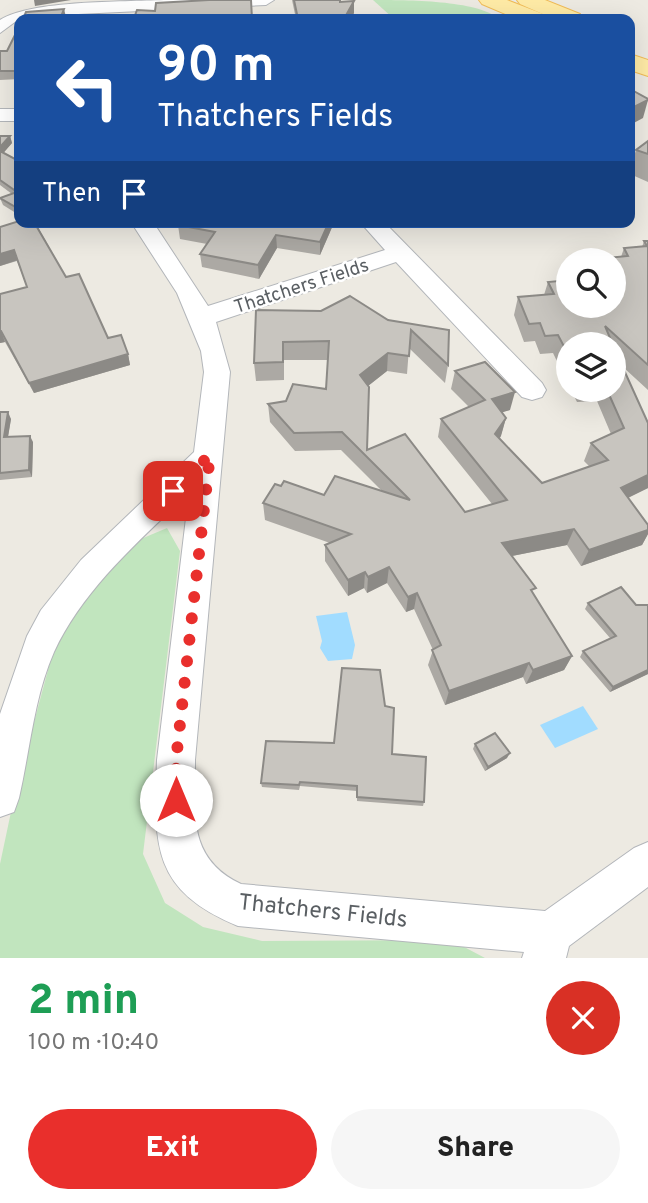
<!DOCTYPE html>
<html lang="en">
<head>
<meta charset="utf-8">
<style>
  :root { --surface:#fff; --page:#f6f6f6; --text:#222; --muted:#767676; --accent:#e92f2c }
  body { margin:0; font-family:Overpass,sans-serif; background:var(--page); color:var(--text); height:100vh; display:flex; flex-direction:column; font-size:26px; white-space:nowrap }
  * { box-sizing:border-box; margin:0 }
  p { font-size:23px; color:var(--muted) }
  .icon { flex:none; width:38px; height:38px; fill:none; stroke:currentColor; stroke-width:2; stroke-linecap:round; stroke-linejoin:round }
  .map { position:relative; height:958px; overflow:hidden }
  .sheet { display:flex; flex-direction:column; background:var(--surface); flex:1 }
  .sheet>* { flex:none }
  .guide { position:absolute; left:14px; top:14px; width:621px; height:214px; border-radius:14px; box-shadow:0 7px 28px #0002; background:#1a4fa0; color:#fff; overflow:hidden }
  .buttons { position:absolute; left:556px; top:248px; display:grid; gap:14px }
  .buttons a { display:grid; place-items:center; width:70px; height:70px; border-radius:50%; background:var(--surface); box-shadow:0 7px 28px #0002; font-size:35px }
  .pin { position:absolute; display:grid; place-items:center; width:60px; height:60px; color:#fff; margin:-30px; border-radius:14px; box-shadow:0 4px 10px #0006 }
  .me { position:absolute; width:77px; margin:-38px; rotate:0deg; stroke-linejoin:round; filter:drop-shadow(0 0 5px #0008) }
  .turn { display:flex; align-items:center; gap:24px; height:147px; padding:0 28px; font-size:32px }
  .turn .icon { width:91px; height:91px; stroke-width:2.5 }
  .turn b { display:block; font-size:49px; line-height:60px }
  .then { display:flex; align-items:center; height:66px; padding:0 28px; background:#0003; gap:14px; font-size:26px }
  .round { display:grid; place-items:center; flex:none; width:74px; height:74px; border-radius:37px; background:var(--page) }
  .overview { display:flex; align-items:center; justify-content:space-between; height:119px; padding:0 28px }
  h1 { font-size:42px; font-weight:800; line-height:52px; color:#1e9e55 }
  .button { display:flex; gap:14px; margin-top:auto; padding:14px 28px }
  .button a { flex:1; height:80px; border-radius:42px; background:var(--accent); color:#fff; font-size:28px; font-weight:800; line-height:80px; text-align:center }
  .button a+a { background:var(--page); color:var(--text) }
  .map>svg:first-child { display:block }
  .green { fill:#c1e5be }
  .water { fill:#a1dcff }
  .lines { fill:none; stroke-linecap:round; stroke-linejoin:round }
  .minor-casing { stroke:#b3b6ba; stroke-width:2 }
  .primary-casing { stroke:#f1bc57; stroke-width:2 }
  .minor { fill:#fff; fill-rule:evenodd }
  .primary { fill:#ffeba6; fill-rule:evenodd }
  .wall { fill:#aca9a4 }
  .shaded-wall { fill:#8c8a86 }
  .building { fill:#c8c5bf; stroke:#8c8a86; stroke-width:2 }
  .route { stroke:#e92f2c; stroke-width:12; stroke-dasharray:0 21.6 }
  .labels { text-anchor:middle; stroke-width:5; stroke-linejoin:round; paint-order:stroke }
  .street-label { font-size:19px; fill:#5a5f63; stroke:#fff }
  .near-street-label { font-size:23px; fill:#5a5f63; stroke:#fff }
</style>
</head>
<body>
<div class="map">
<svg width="648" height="958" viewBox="0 0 648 958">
  <rect width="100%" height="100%" fill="#edeae2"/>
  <!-- green -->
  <g class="green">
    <path d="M373 0C406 0 478 0 499 19H394Z"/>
    <path d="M167 528 180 551 143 854 165 903 203 927 262 941 451 940 485 958H0V864L15 793 59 629 129 544Z"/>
  </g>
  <!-- water -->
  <g class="water">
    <path d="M347 612 355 645 352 659 328 661 320 648 322 641 316 616Z"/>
    <path d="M583 706 598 729 555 748 540 725Z"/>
  </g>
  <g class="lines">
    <!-- minor casing -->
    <g class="minor-casing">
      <g id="minor">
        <path d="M164 0H274L266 5 36 16 19 19 0 33V20C31 0 123 2 164 0Z"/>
        <rect x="0" y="109" width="19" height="12"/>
        <path d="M131 222H153L208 306 385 250 360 222H384L542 383 546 390 542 397 532 400 522 397 396 262 216 322 230 372 195 760C195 812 186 858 241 884L545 911 634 848 648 842V887L569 946 566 958H522L524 952 238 926C151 890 154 845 157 760L189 493C140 540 83 589 54 652 34 697 30 750 19 798L14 812 0 817V714L27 636 41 610 81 560 194 452 204 372 201 351 177 293Z"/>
      </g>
    </g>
    <!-- primary casing -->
    <g class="primary-casing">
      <g id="primary">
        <path d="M479 0H507L543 14 546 19H517L482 4Z"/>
        <path d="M517 0H545L580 14 583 19H554L520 4Z"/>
        <path d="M630 54 648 60V76L630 70Z"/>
      </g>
    </g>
    <!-- minor -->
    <use href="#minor" class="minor"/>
    <!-- primary -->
    <use href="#primary" class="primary"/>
  </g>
  <!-- wall -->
  <g class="wall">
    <path d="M292 0H340V2L354 13 350 19H296Z"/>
    <path d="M19 27V79L0 80V51H7Z"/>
    <path d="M0 136H10L12 143 3 153 19 161V215L3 205 0 198 12 194 0 185Z"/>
    <path d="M648 141V182L630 174V169L636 150Z"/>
    <path d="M35 222 66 277 108 338 128 354 130 365 34 393 5 342 0 343V294L27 287 17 261 0 266V227Z"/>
    <path d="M180 222H333V225L320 255 277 248 259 279 202 267 200 254 207 244 180 239 178 225Z"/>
    <path d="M644 241H648V390L623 367 648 488 628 498 648 525V534L642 545 581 566 567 545 512 556 533 595 572 656 564 670 526 684 523 677 445 705 428 665 433 650 414 609 406 612 387 583 367 593 364 588 348 596 325 561V545L330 543 265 520 263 503 281 486 324 495 382 491 341 450 295 451 270 422 268 404 286 401 326 389 328 360H284V380L256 381 254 363 256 310 388 320 449 330 448 365 445 383 409 348 407 374 387 371 368 386 367 450 465 512 492 504 438 437 441 419 469 407 451 389 455 371 510 410 501 412 506 418 500 438 542 483 590 467 584 461 591 443 611 434 597 401 577 402 571 390H614V345H569V386L553 353 540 354 535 341 524 342 514 315 518 297 544 295 548 282 569 306 614 261H596L597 259 621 257 624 248 642 247Z"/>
    <path d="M0 412 11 419 8 436 33 442 32 477 0 480Z"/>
    <path d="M588 603 648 605V674L610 692 580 657 583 651 610 638 585 609Z"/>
    <path d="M475 744 507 758 485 771 473 749Z"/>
    <path d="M392 754 424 802 423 806 357 801V791L300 786 299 790 262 787 261 783Z"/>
  </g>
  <!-- shaded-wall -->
  <g class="shaded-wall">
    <path d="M34 0H71L35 6Z"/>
    <path d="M354 1V13L350 19H344Z"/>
    <path d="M64 9 66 17 65 19H60Z"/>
    <path d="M648 100 643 118 630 125V109Z"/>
    <path d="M10 136 12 143 0 157V147Z"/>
    <path d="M329 222H333V225L320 255V242Z"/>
    <path d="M276 235 277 248 259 279 258 265Z"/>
    <path d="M14 250 18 260 0 266V254Z"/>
    <path d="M0 331H1L5 342 0 343Z"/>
    <path d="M388 353 387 371 359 393 360 375Z"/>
    <path d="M128 354 130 365 34 393 29 383Z"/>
    <path d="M515 392 510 410 487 417 492 399Z"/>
    <path d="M8 412 11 419 7 443 4 437Z"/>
    <path d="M506 418 501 436 491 451 495 434Z"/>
    <path d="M30 436 33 442 32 477 29 470Z"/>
    <path d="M648 475V488L613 505 621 488Z"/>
    <path d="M574 529 567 545 497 559 502 543Z"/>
    <path d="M648 530V534L642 545 581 566 589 550Z"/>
    <path d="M389 567 387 583 367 593 368 577Z"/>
    <path d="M365 572 364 588 348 596V580Z"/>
    <path d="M417 593 414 609 406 612 408 597Z"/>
    <path d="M572 656 564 670 526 684 533 670Z"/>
    <path d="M529 663 523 677 445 705 449 691Z"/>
    <path d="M648 670V674L610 692 613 687Z"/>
    <path d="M510 753 507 758 485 771 488 767Z"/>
  </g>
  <!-- building -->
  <g class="building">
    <path d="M209 0H251L252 19H120L121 17 134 18 137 10 155 11 156 3Z"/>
    <path d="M294 0H340V2L354 1 344 19H298Z"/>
    <path d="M64 9 60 19H23L26 12Z"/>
    <path d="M19 27V71H0V51H7Z"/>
    <path d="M630 89 648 99V100L630 109Z"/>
    <path d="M0 136H10L0 147Z"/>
    <path d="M648 141V154L636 150Z"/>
    <path d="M0 151 19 161V209L0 198 17 192 0 180Z"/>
    <path d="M19 221V222H34L66 277 79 274 108 338 121 335 128 354 29 383 1 331H0V294L27 287 14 250 0 254V227Z"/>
    <path d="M180 222H329L320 242 276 235 258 265 200 254 215 232 178 225Z"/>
    <path d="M644 241H648V365L605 326 613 345H569V356L558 335 545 336 540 323 529 324 518 297 554 294 548 282 569 280V306H614V261H597V259L628 256 624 248 647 246Z"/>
    <path d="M350 296 388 320 449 330 448 365 411 330 409 356 388 353 360 375 369 387 367 450 405 434 465 512 507 500 441 419 485 400 455 371 485 362 515 392 492 399 506 418 495 434 542 483 608 460 591 443 624 428 607 390H614V348L648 423V475L621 488 648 525V530L589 550 574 529 502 543 536 588 531 590 572 656 533 670 529 663 449 691 432 650 441 645 417 593 408 597 389 567 368 577 365 572 348 580 325 545 351 534 263 503 275 484 281 486 284 481 324 495 335 476 410 500 342 432 294 433 268 404 286 401 293 384 326 389 329 341 283 342V362L254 363 256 310 321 311Z"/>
    <path d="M0 412H8L4 437 30 436 29 470 0 473Z"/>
    <path d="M621 587 636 605H648V670L613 687 583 651 616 636 588 603Z"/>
    <path d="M342 668 380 670 385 706 394 708 392 754 426 757 424 802 357 797V786L300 782 299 785 261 783 266 741 334 743Z"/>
    <path d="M495 733 510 753 488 767 475 744Z"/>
  </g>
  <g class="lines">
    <!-- route -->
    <path class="route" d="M173 491 210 455 176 760V800"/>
  </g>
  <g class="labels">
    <!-- street labels -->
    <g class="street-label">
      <text transform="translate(301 285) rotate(-18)" y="7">Thatchers Fields</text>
    </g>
    <!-- near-street labels -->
    <g class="near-street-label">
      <text transform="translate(323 910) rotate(6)" y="8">Thatchers Fields</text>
    </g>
  </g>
</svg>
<div class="buttons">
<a><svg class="icon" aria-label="search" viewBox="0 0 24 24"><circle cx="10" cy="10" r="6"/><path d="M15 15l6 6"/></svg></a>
<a><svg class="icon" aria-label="layers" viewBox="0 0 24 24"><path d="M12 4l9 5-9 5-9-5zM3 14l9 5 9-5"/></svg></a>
</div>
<div class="pin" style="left:173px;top:491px;background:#d93025"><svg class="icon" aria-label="arrive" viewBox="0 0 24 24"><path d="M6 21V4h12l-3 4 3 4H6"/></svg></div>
<svg class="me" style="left:176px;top:800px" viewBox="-20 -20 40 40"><circle r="19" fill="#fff"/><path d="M0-13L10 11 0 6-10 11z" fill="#e92f2c"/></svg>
<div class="guide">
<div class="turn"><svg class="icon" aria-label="left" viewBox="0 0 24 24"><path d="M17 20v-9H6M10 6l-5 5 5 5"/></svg><div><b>90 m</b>Thatchers Fields</div></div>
<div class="then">Then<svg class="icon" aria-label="arrive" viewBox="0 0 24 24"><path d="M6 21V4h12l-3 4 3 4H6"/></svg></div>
</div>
</div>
<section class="sheet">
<div class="overview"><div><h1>2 min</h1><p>100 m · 10:40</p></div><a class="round" style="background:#d93025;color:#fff"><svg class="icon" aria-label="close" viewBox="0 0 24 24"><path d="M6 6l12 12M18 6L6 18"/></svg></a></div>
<div class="button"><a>Exit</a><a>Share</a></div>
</section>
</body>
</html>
